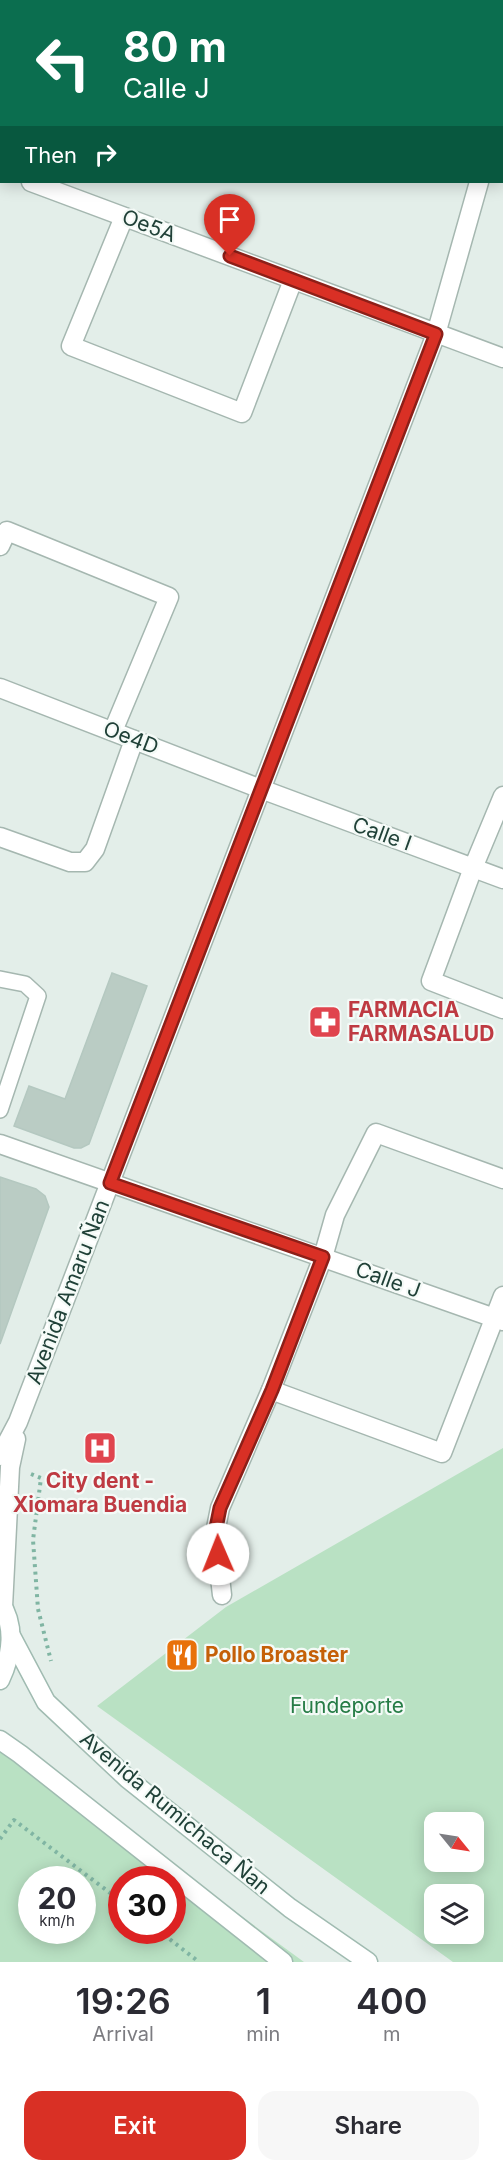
<!DOCTYPE html>
<html lang="en">
<head>
<meta charset="utf-8">
<style>
  :root { --surface:#fff; --page:#f7f7f7; --text:#2b2b33; --muted:#7c7c81; --accent:#d93025 }
  body { margin:0; font-family:Inter,sans-serif; background:var(--page); color:var(--text); height:100vh; display:flex; flex-direction:column; font-size:22px; white-space:nowrap }
  * { box-sizing:border-box; margin:0 }
  p { font-size:20px; color:var(--muted) }
  .icon { flex:none; width:33px; height:33px; fill:none; stroke:currentColor; stroke-width:2; stroke-linecap:round; stroke-linejoin:round }
  .map { position:relative; height:1962px; overflow:hidden }
  .panel { display:flex; flex-direction:column; background:var(--surface); flex:1 }
  .panel>* { flex:none }
  .banner { position:absolute; left:0px; top:0px; width:504px; height:183px; box-shadow:0 3px 15px #0003; background:#0b6e4f; color:#fff; overflow:hidden }
  .needle { width:39px; rotate:120deg }
  .buttons { position:absolute; left:424px; top:1812px; display:grid; gap:12px }
  .buttons a { display:grid; place-items:center; width:60px; height:60px; border-radius:12px; background:var(--surface); box-shadow:0 3px 15px #0003; font-size:30px }
  .speed { position:absolute; left:18px; top:1866px; display:flex; gap:12px; font-size:30px; font-weight:700; text-align:center }
  .speed>* { display:grid; place-content:center; width:78px; height:78px; border-radius:50%; background:var(--surface); box-shadow:0 3px 15px #0003; line-height:1 }
  .speed small { font-size:15px; font-weight:400 }
  .speed .limit { border:9px solid #d22; background:#fff; color:#111 }
  .pin { position:absolute; display:grid; place-items:center; width:51px; height:51px; color:#fff; margin:-62px -26px; border-radius:50% 50% 50% 0; rotate:-45deg; box-shadow:0 0 6px #0007 }
  .pin .icon { rotate:45deg }
  .me { position:absolute; width:66px; margin:-33px; rotate:359deg; stroke-linejoin:round; filter:drop-shadow(0 0 4px #0008) }
  .turn { display:flex; align-items:center; gap:21px; height:126px; padding:0 24px; font-size:27px }
  .turn .icon { width:78px; height:78px; stroke-width:2.5 }
  .turn b { display:block; font-size:42px; line-height:51px }
  .then { display:flex; align-items:center; height:57px; padding:0 24px; background:#0003; gap:12px; font-size:22px }
  .eta { display:flex; justify-content:space-evenly; align-items:center; height:102px; text-align:center }
  .eta b { font-size:36px; font-weight:600; line-height:42px }
  .button { display:flex; gap:12px; margin-top:auto; padding:12px 24px }
  .button a { flex:1; height:69px; border-radius:18px; background:var(--accent); color:#fff; font-size:24px; font-weight:600; line-height:69px; text-align:center }
  .button a+a { background:var(--page); color:var(--text) }
  .map>svg:first-child { display:block }
  .green { fill:#b9e1c3; fill-rule:evenodd }
  .building { fill:#baccc4; stroke:#b4c8c0; stroke-width:1.5 }
  .lines { fill:none; stroke-linecap:round; stroke-linejoin:round }
  .service-casing { stroke:#a5b7b0; stroke-width:18 }
  .minor-casing { stroke:#a5b7b0; stroke-width:21 }
  .secondary-casing { stroke:#a0bbb1; stroke-width:21 }
  .path { stroke:#80b5a3; stroke-width:4; stroke-dasharray:3 4.5; stroke-linecap:butt }
  .service { stroke:#fff; stroke-width:15 }
  .minor { stroke:#fff; stroke-width:18 }
  .secondary { stroke:#fff; stroke-width:18 }
  .route-casing { stroke:#8d1f18; stroke-width:15 }
  .route { stroke:#d93025; stroke-width:10 }
  .labels { text-anchor:middle; stroke-width:4.5; stroke-linejoin:round; paint-order:stroke }
  .street-label { font-size:21px; fill:#204138; stroke:#f4faf7 }
  .health-label { font-size:21px; font-weight:bold; fill:#be3a42; stroke:#f4faf7; text-anchor:start }
  .food-label { font-size:21px; font-weight:bold; fill:#c56008; stroke:#f4faf7; text-anchor:start }
  .park-label { font-size:21px; fill:#267c46; stroke:#f4faf7 }
</style>
</head>
<body>
<div class="map">
<svg width="503" height="1962" viewBox="0 0 503 1962">
  <rect width="100%" height="100%" fill="#e3eee9"/>
  <!-- green -->
  <g class="green">
    <path d="M503 1448V1962H453L97 1706 226 1607ZM435 1822H474V1862H435ZM435 1894H474V1934H435Z"/>
    <path d="M0 1749 20 1754 304 1962H0ZM32 1880H82V1930H32ZM122 1880H172V1930H122Z"/>
  </g>
  <!-- building -->
  <g class="building">
    <path d="M112 973 147 986 89 1144 81 1148H74L14 1126 29 1086 65 1099Z"/>
    <path d="M0 1177 36 1189 45 1196 49 1207 0 1344Z"/>
  </g>
  <g class="lines">
    <!-- service casing -->
    <g class="service-casing">
      <path id="service" d="M0 979 25 984 38 996 0 1110"/>
    </g>
    <!-- minor casing -->
    <g class="minor-casing">
      <g id="minor">
        <path d="M256 0 260 2"/>
        <path d="M0 6 2 2"/>
        <path d="M502 98 503 96"/>
        <path d="M0 170H2"/>
        <path d="M31 182 503 358"/>
        <path d="M124 217 71 346 242 413 293 280"/>
        <path d="M0 546 7 531 169 597 113 731"/>
        <path d="M0 688 261 789 503 879"/>
        <path d="M503 796 473 868 431 981 503 1009"/>
        <path d="M0 837 70 862H85L95 849 134 740"/>
        <path d="M0 1144 503 1321"/>
        <path d="M271 1390 442 1453 503 1296"/>
        <path d="M0 1456 18 1422 436 334 479 182"/>
        <path d="M222 1595 215 1533 220 1508 271 1390 323 1257 335 1215 376 1133 503 1179"/>
        <path d="M3 1607 10 1467 16 1439"/>
      </g>
    </g>
    <!-- secondary casing -->
    <g class="secondary-casing">
      <g id="secondary">
        <path d="M0 1602C16 1626 12 1655 0 1680"/>
        <path d="M11 1636 46 1702 128 1779 290 1908 368 1962"/>
        <path d="M0 1740 20 1754 283 1962"/>
      </g>
    </g>
    <!-- path -->
    <g class="path">
      <path d="M31 1474 41 1478 33 1540 38 1609 51 1661"/>
      <path d="M0 1839 14 1820 122 1902"/>
      <path d="M158 1930 199 1962"/>
    </g>
    <!-- service -->
    <use href="#service" class="service"/>
    <!-- minor -->
    <use href="#minor" class="minor"/>
    <!-- secondary -->
    <use href="#secondary" class="secondary"/>
  </g>
  <g class="lines">
    <!-- route casing -->
    <g class="route-casing">
      <path id="route" d="M218 1554 215 1533 220 1508 272 1390 323 1257 110 1183 436 334 230 256"/>
    </g>
    <!-- route -->
    <use href="#route" class="route"/>
  </g>
  <!-- icons -->
  <defs>
    <g id="pharmacy-square" transform="scale(1.725)"><rect x="-9" y="-9" width="18" height="18" rx="4" fill="#e0444e" stroke="#f4faf7"/><path d="M-2-6h4v4h4v4h-4v4h-4v-4h-4v-4h4Z" fill="#fff"/></g>
    <g id="hospital-square" transform="scale(1.725)"><rect x="-9" y="-9" width="18" height="18" rx="4" fill="#e0444e" stroke="#f4faf7"/><path d="M-5-5h3v3.5h4V-5h3V5h-3V1.5h-4V5h-3Z" fill="#fff"/></g>
    <g id="restaurant-square" transform="scale(1.725)"><rect x="-9" y="-9" width="18" height="18" rx="4" fill="#e8710a" stroke="#f4faf7"/><path d="M-5-6h1v4h1v-4h1v4h1v-4h1v5L-1.5 .5V6h-2V.5L-5-1ZM5-6V6H3V1.5H1.5Q1.5-4 5-6Z" fill="#fff"/></g>
  </defs>
  <g fill-rule="evenodd">
    <use href="#pharmacy-square" x="325" y="1022"/>
    <use href="#hospital-square" x="100" y="1448"/>
    <use href="#restaurant-square" x="182" y="1655"/>
  </g>
  <g class="labels">
    <!-- street labels -->
    <g class="street-label">
      <text transform="translate(149 226) rotate(21)" y="7">Oe5A</text>
      <text transform="translate(131 738) rotate(21)" y="7">Oe4D</text>
      <text transform="translate(382 834) rotate(20)" y="7">Calle I</text>
      <text transform="translate(388 1280) rotate(20)" y="7">Calle J</text>
      <text transform="translate(68 1292) rotate(-69)" y="7">Avenida Amaru Ñan</text>
      <text transform="translate(175 1813) rotate(40)" y="7">Avenida Rumichaca Ñan</text>
    </g>
    <!-- health labels -->
    <g class="health-label">
      <text x="348" y="1017">FARMACIA<tspan x="348" dy="24">FARMASALUD</tspan></text>
      <text x="100" y="1488" text-anchor="middle">City dent -<tspan x="100" dy="24">Xiomara Buendia</tspan></text>
    </g>
    <!-- food labels -->
    <g class="food-label">
      <text x="205" y="1662">Pollo Broaster</text>
    </g>
    <!-- park labels -->
    <g class="park-label">
      <text x="347" y="1713">Fundeporte</text>
    </g>
  </g>
</svg>
<div class="buttons">
<a><svg class="needle" viewBox="-14 -14 28 28"><path d="M0-13l5 13h-10z" fill="#e53935"/><path d="M0 13l5-13h-10z" fill="#7c7c81"/></svg></a>
<a><svg class="icon" aria-label="layers" viewBox="0 0 24 24"><path d="M12 4l9 5-9 5-9-5zM3 14l9 5 9-5"/></svg></a>
</div>
<div class="speed"><div>20<small>km/h</small></div><div class="limit">30</div></div>
<div class="pin" style="left:230px;top:256px;background:#d93025"><svg class="icon" aria-label="arrive" viewBox="0 0 24 24"><path d="M6 21V4h12l-3 4 3 4H6"/></svg></div>
<svg class="me" style="left:218px;top:1554px" viewBox="-20 -20 40 40"><circle r="19" fill="#fff"/><path d="M0-13L10 11 0 6-10 11z" fill="#d93025"/></svg>
<div class="banner">
<div class="turn"><svg class="icon" aria-label="left" viewBox="0 0 24 24"><path d="M17 20v-9H6M10 6l-5 5 5 5"/></svg><div><b>80 m</b>Calle J</div></div>
<div class="then">Then<svg class="icon" aria-label="right" viewBox="0 0 24 24"><path d="M7 20v-9h11M14 6l5 5-5 5"/></svg></div>
</div>
</div>
<section class="panel">
<div class="eta">
<div><b>19:26</b><p>Arrival</p></div>
<div><b>1</b><p>min</p></div>
<div><b>400</b><p>m</p></div>
</div>
<div class="button"><a>Exit</a><a>Share</a></div>
</section>
</body>
</html>
